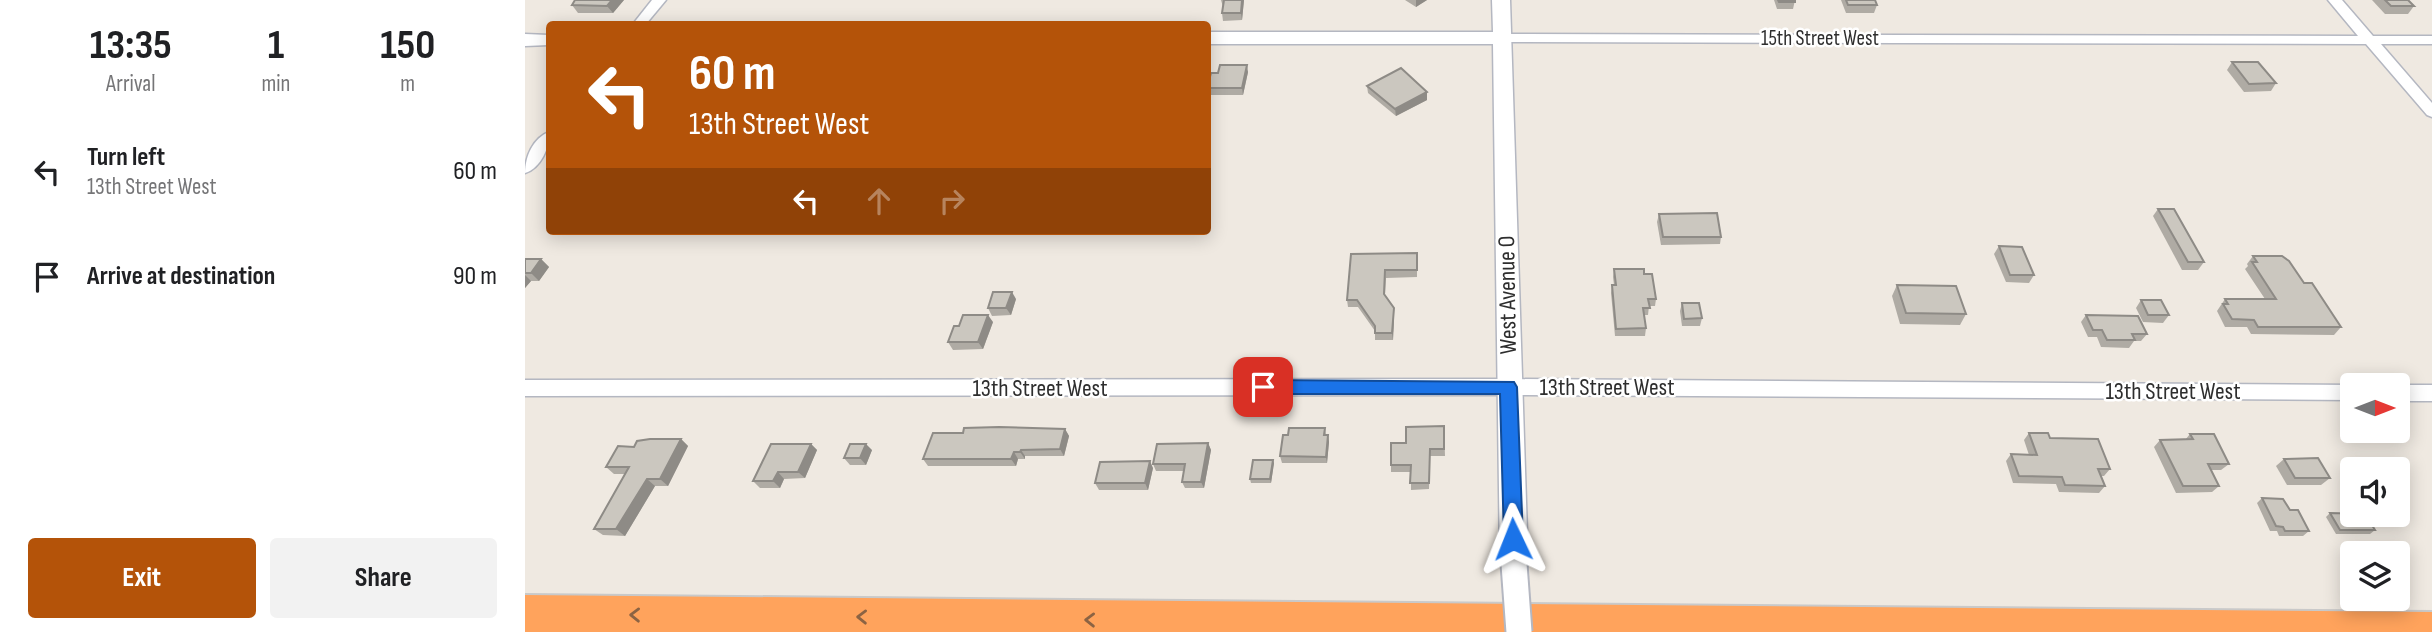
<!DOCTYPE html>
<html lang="en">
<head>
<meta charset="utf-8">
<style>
  :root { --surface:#fff; --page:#f2f2f2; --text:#202124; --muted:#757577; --accent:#b45309 }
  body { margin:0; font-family:"Sofia Sans Condensed",sans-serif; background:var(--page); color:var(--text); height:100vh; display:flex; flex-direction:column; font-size:26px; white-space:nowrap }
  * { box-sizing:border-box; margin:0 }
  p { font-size:23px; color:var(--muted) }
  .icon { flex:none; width:38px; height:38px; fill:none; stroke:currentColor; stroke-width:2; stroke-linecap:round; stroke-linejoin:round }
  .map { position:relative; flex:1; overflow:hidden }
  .panel { display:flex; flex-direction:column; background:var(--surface); width:525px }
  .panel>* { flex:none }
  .top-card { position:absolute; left:21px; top:21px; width:665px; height:214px; border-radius:7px; box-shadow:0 4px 18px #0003; background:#b45309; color:#fff; overflow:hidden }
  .needle { width:46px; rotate:90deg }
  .fabs { position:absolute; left:1815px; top:373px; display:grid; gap:14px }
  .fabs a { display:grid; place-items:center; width:70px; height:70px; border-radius:7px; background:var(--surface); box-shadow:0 4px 18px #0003; font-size:35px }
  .pin { position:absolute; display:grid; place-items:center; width:60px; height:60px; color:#fff; margin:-30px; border-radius:14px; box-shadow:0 4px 10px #0006 }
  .me { position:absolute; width:77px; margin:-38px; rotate:358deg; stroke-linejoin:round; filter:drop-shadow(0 0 5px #0008) }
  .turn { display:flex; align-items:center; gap:24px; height:147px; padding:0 28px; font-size:32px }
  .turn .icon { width:91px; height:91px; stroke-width:2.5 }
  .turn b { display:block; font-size:49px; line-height:60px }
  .lanes { display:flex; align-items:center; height:66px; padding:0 28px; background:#0003; justify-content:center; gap:35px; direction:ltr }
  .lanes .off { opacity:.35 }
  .eta { display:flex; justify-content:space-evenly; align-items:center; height:119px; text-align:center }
  .eta b { font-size:42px; font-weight:700; line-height:49px }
  .button { display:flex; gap:14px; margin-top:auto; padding:14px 28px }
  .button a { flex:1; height:80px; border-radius:7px; background:var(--accent); color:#fff; font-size:28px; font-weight:700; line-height:80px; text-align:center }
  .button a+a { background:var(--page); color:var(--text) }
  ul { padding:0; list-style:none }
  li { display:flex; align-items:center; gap:21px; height:105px; padding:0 28px }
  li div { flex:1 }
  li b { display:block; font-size:26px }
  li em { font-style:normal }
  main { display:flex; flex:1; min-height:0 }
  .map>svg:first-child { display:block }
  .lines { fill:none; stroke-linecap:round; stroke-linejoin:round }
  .minor-casing { stroke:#b4b7c1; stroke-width:3 }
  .tertiary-casing { stroke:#b4b7c1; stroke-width:3 }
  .motorway-casing { stroke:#c9c9c9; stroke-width:4 }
  .minor { fill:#fff; fill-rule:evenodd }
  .tertiary { fill:#fff; fill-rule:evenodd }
  .motorway { fill:#ffa35c; fill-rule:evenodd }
  .tertiary-bridge-casing { stroke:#b4b7c1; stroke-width:29; stroke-linecap:butt }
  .tertiary-bridge { stroke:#fff; stroke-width:25 }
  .wall { fill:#afaba4 }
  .shaded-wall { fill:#8e8b86 }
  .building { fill:#cbc7bf; stroke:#8e8b86; stroke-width:2 }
  .oneway { stroke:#8c6343 }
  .route { fill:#1a73e8; stroke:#114b97; stroke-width:2 }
  .labels { text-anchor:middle; stroke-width:5; stroke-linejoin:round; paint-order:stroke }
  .far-street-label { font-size:21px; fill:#2e2e2e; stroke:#fff }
  .street-label { font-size:24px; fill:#2e2e2e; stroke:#fff }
</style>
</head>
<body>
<main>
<section class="panel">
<div class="eta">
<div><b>13:35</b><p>Arrival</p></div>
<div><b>1</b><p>min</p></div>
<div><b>150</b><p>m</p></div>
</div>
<ul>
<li><svg class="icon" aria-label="left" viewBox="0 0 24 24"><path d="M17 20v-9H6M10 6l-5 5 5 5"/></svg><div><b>Turn left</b><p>13th Street West</p></div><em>60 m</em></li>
<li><svg class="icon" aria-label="arrive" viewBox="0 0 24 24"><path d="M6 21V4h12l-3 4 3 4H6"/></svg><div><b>Arrive at destination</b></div><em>90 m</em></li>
</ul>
<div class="button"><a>Exit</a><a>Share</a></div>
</section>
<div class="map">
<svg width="1907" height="632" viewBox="0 0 1907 632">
  <rect width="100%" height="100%" fill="#efe9e1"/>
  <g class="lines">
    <!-- minor casing -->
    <g class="minor-casing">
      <g id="minor">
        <path d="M127 0H141L121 24H108Z"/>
        <path d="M1803 0H1817L1848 36H1907V44H1856L1907 103V117L1902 115 1841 44 977 42 970 38 977 34 1833 36Z"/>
        <path d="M24 132C25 147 16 168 0 173 0 157 8 138 24 132Z"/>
        <path d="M983 379 1829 385 1827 400 983 395 0 396V380Z"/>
        <rect x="1872" y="385" width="35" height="16"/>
      </g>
    </g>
    <!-- tertiary casing -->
    <g class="tertiary-casing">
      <g id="tertiary">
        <path d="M967 0H985L1003 564 999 573 989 576 979 573 975 564 968 44H682V32H968Z"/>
        <path d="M0 34 24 35V45L0 46Z"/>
      </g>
    </g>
    <!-- motorway casing -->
    <g class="motorway-casing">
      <path id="motorway" d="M0 595 1907 612V632H0Z"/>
    </g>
    <!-- minor -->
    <use href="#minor" class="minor"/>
    <!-- tertiary -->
    <use href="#tertiary" class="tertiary"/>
    <!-- motorway -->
    <use href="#motorway" class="motorway"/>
    <!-- tertiary-bridge casing -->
    <g class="tertiary-bridge-casing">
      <path id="tertiary-bridge" d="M989 564 994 632"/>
    </g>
    <!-- tertiary-bridge -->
    <use href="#tertiary-bridge" class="tertiary-bridge"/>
  </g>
  <!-- wall -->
  <g class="wall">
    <path d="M50 0H99L88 13H53L47 5Z"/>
    <path d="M696 0H719L717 20 698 21 697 13 698 7Z"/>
    <path d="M880 0H902L891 7Z"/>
    <path d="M1249 0H1270L1268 9H1252Z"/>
    <path d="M1316 0H1350L1352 5 1349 13H1321Z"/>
    <path d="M1847 0H1883L1889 6 1883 14H1860Z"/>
    <path d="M1707 62 1751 83 1746 91 1719 92 1702 70Z"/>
    <path d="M723 72 718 95H684L682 87Z"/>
    <path d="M842 86 902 100 871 116 843 93Z"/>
    <path d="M1633 209 1679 262 1673 270H1657L1628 216Z"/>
    <path d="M1134 214 1196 237 1195 244 1136 245 1132 222Z"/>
    <path d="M1474 246 1509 275 1504 283 1481 282 1469 254Z"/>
    <path d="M892 253V277L861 278 860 295 869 315 868 340H850V331L833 307H823L822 300 826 254Z"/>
    <path d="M1728 256 1779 283 1816 327 1809 335 1726 334 1722 327H1700L1692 311 1700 299H1740L1720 269 1723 266 1722 264Z"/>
    <path d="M0 259H16L24 267 14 281H6L0 288Z"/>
    <path d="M1089 269 1119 274 1131 299 1130 306H1124L1123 315H1119L1121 328 1120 336H1090L1086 293 1087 285H1089L1088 277Z"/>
    <path d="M1372 285 1441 314 1435 325 1375 324 1367 296Z"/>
    <path d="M491 299 486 315 467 316 463 308Z"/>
    <path d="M1616 300 1644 315 1638 323 1618 322 1611 308Z"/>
    <path d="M1157 303 1177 318 1175 326H1157L1155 311Z"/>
    <path d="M1561 315 1622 334 1616 341H1609L1604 348 1576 347 1572 337H1563L1556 322Z"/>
    <path d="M468 322 458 349 428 350 423 342Z"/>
    <path d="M919 426 920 456H905L904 489 886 490V472H866V465L881 443Z"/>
    <path d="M800 428 801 435H803L804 442 802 463H757L755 456 763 435Z"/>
    <path d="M540 429 544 436 539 456H500V459H493L491 466H403L398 459 438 433Z"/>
    <path d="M1504 433 1525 438 1585 469 1579 476H1576L1580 486 1574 493 1534 492 1531 484 1488 483 1481 461 1486 454 1504 455 1499 440Z"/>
    <path d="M1665 434 1704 464 1696 470H1686L1694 486 1687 492 1651 493 1629 447 1635 440H1660Z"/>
    <path d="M156 439 163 446 143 486H130L100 536 78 535 69 529 100 474H89L81 467Z"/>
    <path d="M683 443 686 450 679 488H660L657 482 659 471H631L628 464Z"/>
    <path d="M286 444 292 450 280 478 259 479 255 488H235L228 481Z"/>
    <path d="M347 450 341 465H325L319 458Z"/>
    <path d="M1759 459 1805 478 1796 485H1762L1751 466Z"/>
    <path d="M749 463 746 483H726L725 479Z"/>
    <path d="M628 468 623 490H574L570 483Z"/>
    <path d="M1737 498 1765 510 1784 531 1778 536H1754L1752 531H1745L1732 503Z"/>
    <path d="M1805 513 1850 530 1845 534H1811L1801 517Z"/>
  </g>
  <!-- shaded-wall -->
  <g class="shaded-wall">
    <path d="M87 0H99L88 13 82 6Z"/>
    <path d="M717 0H719L717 20 716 13Z"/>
    <path d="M891 0H902L891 7Z"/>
    <path d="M722 65 723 72 718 95 717 88Z"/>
    <path d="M902 92V100L871 116 870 109Z"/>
    <path d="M16 259 24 267 14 281 6 273Z"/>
    <path d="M0 275 6 281 0 288Z"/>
    <path d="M487 292 491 299 486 315 481 308Z"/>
    <path d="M869 308V315L868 340 867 333Z"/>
    <path d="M463 315 468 322 458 349 453 342Z"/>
    <path d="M540 429 544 436 539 456 535 449Z"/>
    <path d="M803 435 804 442 802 463 801 457Z"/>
    <path d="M156 439 163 446 143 486 135 479Z"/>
    <path d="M683 443 686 450 679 488 676 482Z"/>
    <path d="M286 444 292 450 280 478 273 472Z"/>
    <path d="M341 444 347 450 341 465 335 458Z"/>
    <path d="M496 450 500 456V459L495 452Z"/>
    <path d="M489 452 493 459 491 466 486 459Z"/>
    <path d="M748 460 749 463 746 483 745 479Z"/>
    <path d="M625 461 628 468 623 490 620 483Z"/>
    <path d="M253 472 259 479 255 488 248 481Z"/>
    <path d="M122 479 130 486 100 536 91 529Z"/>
  </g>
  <!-- building -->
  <g class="building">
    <path d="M50 0H87L82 6 47 5Z"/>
    <path d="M699 0H717L716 13H697Z"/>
    <path d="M1253 0H1270V2H1254Z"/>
    <path d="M1321 0H1350L1352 5H1323Z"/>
    <path d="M1860 0H1883L1889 6H1866Z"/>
    <path d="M1707 62H1733L1751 83 1724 84Z"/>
    <path d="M695 65H722L717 88H682L686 73H693Z"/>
    <path d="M876 68 902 92 870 109 842 86Z"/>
    <path d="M1633 209H1649L1679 262H1663Z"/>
    <path d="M1192 213 1196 237H1138L1134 214Z"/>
    <path d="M1474 246 1497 247 1509 275H1485Z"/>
    <path d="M892 253V270H860L859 294 869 308 867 333H850V326L832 300H822L826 254Z"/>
    <path d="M1728 256H1757L1764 261 1779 283H1787L1816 327H1733L1729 320 1707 319 1698 304H1703L1700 299H1751L1727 262H1732Z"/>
    <path d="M0 259H16L6 273H0Z"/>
    <path d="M1089 269H1119V274H1127L1131 299H1123L1125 308H1118L1121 328 1091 329 1087 285H1091Z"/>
    <path d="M1372 285 1431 286 1441 314 1381 313Z"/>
    <path d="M468 292H487L481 308H463Z"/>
    <path d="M1616 300H1636L1644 315H1623Z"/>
    <path d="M1157 303H1174L1177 318 1159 319Z"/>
    <path d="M438 315H463L453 342H423L429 326H434Z"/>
    <path d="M1561 315 1613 316 1622 334H1607L1610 340H1582L1577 330H1568Z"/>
    <path d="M919 426V449H905L904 483H885L886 465H866V443H881V427Z"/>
    <path d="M474 427 540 429 535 449 496 450 495 452H489L486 459H398L408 433H438L439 428Z"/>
    <path d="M764 428H800L799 435H803L801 457 755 456 758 435H763Z"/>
    <path d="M1504 433H1523L1525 438 1573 439 1585 469H1573L1580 486 1540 485 1537 477 1494 476 1486 454 1512 455Z"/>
    <path d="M1665 434H1689L1704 464H1683L1694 486H1658L1635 440 1668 439Z"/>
    <path d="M125 439H156L135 479H122L91 529H69L104 467H81L93 446 109 447 112 441Z"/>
    <path d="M683 443 676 482H657L660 464H628L632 444Z"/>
    <path d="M246 444H286L273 472H253L248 481H228Z"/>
    <path d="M325 444H341L335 458H319Z"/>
    <path d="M1793 458 1805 478H1770L1759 459Z"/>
    <path d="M728 460H748L745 479H725Z"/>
    <path d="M625 461 620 483H570L575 462Z"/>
    <path d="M1737 498 1758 499 1765 510H1773L1784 531H1760L1758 527 1751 526Z"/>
    <path d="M1805 513 1840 514 1850 530H1815Z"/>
  </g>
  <!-- one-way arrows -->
  <defs><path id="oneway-chevron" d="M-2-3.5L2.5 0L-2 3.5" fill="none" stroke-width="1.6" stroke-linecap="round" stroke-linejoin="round" transform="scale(1.75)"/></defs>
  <g class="oneway">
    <use href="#oneway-chevron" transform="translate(110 615) rotate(-179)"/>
    <use href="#oneway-chevron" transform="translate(337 617) rotate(-179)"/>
    <use href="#oneway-chevron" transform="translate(565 620) rotate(-179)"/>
  </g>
  <!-- route -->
  <path class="route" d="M738 380 989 382 992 387 998 539 995 545 988 547 982 545 979 539 975 394H738L732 392 729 387 732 382Z"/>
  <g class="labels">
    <!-- far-street labels -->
    <g class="far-street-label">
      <text x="1295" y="45">15th Street West</text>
    </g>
    <!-- street labels -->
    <g class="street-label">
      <text transform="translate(982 295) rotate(-91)" y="8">West Avenue O</text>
      <text x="1082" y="395">13th Street West</text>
      <text x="515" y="396">13th Street West</text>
      <text x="1648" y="399">13th Street West</text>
    </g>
  </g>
</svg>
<div class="fabs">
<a><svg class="needle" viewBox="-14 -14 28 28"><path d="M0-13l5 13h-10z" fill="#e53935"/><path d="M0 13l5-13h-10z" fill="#757577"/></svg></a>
<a><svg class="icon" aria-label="sound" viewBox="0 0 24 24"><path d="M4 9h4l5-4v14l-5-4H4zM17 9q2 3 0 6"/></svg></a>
<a><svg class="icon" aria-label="layers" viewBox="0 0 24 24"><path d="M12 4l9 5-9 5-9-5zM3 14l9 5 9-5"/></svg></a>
</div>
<div class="pin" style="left:738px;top:387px;background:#d93025"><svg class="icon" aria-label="arrive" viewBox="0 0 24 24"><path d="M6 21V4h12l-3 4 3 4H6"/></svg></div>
<svg class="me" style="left:988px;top:539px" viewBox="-20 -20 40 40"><path d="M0-17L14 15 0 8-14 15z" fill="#1a73e8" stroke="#fff" stroke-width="4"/></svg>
<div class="top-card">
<div class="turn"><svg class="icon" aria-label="left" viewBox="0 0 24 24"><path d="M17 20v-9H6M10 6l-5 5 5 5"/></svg><div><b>60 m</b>13th Street West</div></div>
<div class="lanes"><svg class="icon" aria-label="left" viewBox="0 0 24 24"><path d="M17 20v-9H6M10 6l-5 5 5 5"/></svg><svg class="icon off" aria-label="ahead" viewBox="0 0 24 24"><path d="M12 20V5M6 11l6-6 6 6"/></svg><svg class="icon off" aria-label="right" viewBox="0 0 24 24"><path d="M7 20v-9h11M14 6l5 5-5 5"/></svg></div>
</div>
</div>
</main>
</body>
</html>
